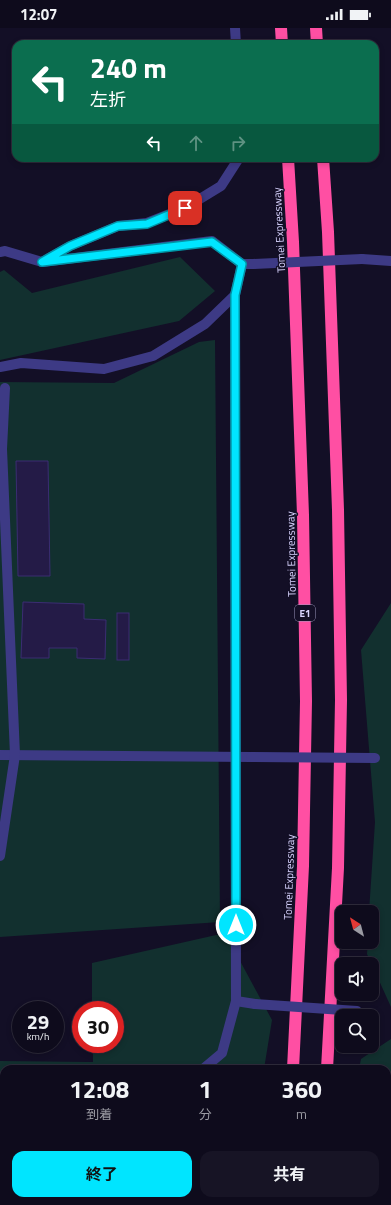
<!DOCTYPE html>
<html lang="ja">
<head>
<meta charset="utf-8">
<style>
  :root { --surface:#0e0b1c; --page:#171425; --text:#f1f3f6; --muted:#9b9ba3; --line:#2e2b3b; --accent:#00e5ff }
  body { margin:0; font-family:"Titillium Web","Noto Sans JP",sans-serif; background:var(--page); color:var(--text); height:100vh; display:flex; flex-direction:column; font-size:15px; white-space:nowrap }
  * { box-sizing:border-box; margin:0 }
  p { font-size:13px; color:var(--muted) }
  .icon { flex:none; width:22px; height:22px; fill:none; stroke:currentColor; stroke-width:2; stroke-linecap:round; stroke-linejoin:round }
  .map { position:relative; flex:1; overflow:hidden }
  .drawer { position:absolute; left:0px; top:1037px; width:391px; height:140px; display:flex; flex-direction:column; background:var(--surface); border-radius:12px 12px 0 0; box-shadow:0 2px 6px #0003,0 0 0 1px var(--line) }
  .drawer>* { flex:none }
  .guide { position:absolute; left:12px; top:12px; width:367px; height:122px; border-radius:12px; box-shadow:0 2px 6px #0003,0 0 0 1px var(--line); background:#0b6e4f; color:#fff; overflow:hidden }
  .needle { width:26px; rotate:324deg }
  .fabs { position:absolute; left:335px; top:877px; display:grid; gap:8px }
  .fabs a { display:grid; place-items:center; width:44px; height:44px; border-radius:8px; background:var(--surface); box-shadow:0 2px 6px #0003,0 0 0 1px var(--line); font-size:20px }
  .speed { position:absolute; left:12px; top:973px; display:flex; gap:8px; font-size:20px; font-weight:700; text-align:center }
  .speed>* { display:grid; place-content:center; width:52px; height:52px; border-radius:50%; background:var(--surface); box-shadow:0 2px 6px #0003,0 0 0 1px var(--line); line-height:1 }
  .speed small { font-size:10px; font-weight:400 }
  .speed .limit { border:6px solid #d22; background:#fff; color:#111 }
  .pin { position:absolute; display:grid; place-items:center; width:34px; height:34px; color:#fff; margin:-17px; border-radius:8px; box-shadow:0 2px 6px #0006 }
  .me { position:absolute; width:44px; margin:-22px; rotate:0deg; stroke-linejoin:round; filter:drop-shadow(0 0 3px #0008) }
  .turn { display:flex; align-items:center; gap:14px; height:84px; padding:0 12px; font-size:18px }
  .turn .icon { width:52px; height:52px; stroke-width:2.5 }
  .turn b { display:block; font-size:28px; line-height:34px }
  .lanes { display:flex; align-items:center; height:38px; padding:0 12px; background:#0003; justify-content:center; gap:20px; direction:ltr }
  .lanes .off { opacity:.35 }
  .eta { display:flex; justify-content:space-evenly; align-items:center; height:68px; text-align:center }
  .eta b { font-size:24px; font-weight:700; line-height:28px }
  .button { display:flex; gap:8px; margin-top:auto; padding:8px 12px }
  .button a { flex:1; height:46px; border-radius:12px; background:var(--accent); color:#111; font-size:16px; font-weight:700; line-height:46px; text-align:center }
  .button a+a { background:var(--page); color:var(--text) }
  .status { display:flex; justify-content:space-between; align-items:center; height:28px; padding:0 20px; background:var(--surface); direction:ltr }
  .status svg { height:11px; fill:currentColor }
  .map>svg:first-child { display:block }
  .green { fill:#12302f }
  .building { fill:#241b47; stroke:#3b2d73 }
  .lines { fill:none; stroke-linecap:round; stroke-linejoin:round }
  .minor { stroke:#3d3a85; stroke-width:10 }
  .tertiary { stroke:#3d3a85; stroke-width:10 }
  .motorway { stroke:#ff4fa3; stroke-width:12 }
  .minor-bridge { stroke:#3d3a85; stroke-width:10 }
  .tertiary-bridge { stroke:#3d3a85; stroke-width:10 }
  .route-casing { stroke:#0095a6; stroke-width:10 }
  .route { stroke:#00e5ff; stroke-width:7 }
  .labels { text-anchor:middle; stroke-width:3; stroke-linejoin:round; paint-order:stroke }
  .shield { fill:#130f26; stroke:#9e99be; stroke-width:1 }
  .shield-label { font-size:10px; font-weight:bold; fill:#d9d4ff }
  .street-label { font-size:11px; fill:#d9d4ff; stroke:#130f26 }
</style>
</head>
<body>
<div class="status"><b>12:07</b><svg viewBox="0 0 49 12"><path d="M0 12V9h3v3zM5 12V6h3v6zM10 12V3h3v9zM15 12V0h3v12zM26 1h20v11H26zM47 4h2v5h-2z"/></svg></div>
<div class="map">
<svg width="391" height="1177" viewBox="0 0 391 1177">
  <rect width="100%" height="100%" fill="#130f26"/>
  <!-- green -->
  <g class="green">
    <path d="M180 229 215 263 179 293 0 332V244L4 242 32 265Z"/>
    <path d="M215 312 220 894 0 909V354L114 355 199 314Z"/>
    <path d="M391 575V979L367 926 368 914H372V884H369L375 794 361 622Z"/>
    <path d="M225 905 272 992 264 1041H4V1173H245L244 1177H0V1033L93 1034V1016H115V982H92V935Z"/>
    <path d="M391 1011V1177H339L340 1173H387V1041H359L361 1031Z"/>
  </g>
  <!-- building -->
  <g class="building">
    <path d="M16 433H48L50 548H18Z"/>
    <path d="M23 574 84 576V591L106 592 105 631 77 630V620H49V630H21Z"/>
    <rect x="117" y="585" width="12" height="47"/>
  </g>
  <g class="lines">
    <!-- minor -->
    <g class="minor">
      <path d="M235 0 236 16"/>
      <path d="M42 234 70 218 118 198 147 195 185 180 221 158 239 130"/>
      <path d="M0 339 21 335 104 341 153 328 205 296 235 267"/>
      <path d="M0 727 251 729"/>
      <path d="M0 828 15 727 2 421 5 360"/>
      <path d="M236 973 255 976"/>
      <path d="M203 1041 222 1025 236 973 235 267 242 236"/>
      <path d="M0 1157H4"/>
    </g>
    <!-- tertiary -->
    <g class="tertiary">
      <path d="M0 224 5 223 42 234 212 213 242 236H253"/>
      <path d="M362 231 391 233"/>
    </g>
    <!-- motorway -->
    <g class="motorway">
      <path d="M281 0 282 16"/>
      <path d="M316 0 317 16"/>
      <path d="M288 130 293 214 303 487 306 673 303 838 293 1041"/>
      <path d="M323 130 328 204 338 482 341 672 338 840 327 1041"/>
      <path d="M280 1177V1173"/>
      <path d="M314 1177 315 1173"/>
    </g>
    <!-- minor-bridge -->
    <g class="minor-bridge">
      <path d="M251 729 375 730"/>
      <path d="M255 976 357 983"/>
    </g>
    <!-- tertiary-bridge -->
    <path class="tertiary-bridge" d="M253 236 362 231"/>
  </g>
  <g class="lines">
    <!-- route casing -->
    <g class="route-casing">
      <path id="route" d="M185 180 147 196 118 198 70 218 42 234 212 214 242 236 235 267 236 897"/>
    </g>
    <!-- route -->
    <use href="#route" class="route"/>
  </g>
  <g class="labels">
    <!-- shield labels -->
    <rect class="shield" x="295" y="577" width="20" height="16" rx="3"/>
    <g class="shield-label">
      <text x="305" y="589">E1</text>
    </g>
    <!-- street labels -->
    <g class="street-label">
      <text transform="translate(279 202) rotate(-93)" y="4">Tomei Expressway</text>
      <text transform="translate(291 526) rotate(-91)" y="4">Tomei Expressway</text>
      <text transform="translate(289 849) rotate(-88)" y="4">Tomei Expressway</text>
    </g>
  </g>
</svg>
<div class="fabs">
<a><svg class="needle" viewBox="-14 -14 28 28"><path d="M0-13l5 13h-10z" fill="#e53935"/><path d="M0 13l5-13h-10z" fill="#9b9ba3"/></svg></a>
<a><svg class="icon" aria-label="sound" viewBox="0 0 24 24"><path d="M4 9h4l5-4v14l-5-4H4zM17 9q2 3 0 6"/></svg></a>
<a><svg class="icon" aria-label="search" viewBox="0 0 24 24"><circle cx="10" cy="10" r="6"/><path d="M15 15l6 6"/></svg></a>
</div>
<div class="speed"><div>29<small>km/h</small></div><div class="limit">30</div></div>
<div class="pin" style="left:185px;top:180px;background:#d93025"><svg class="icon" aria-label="arrive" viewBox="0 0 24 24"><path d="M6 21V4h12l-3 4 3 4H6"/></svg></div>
<svg class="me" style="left:236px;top:897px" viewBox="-20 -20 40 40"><circle r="17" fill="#00e5ff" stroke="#fff" stroke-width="3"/><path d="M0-11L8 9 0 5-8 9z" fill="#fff"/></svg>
<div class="guide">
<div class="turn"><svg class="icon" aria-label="left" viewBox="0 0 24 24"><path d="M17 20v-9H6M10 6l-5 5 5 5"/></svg><div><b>240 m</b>左折</div></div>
<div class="lanes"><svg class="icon" aria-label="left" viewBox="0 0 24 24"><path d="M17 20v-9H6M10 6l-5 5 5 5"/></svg><svg class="icon off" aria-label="ahead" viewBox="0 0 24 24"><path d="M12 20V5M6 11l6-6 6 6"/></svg><svg class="icon off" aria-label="right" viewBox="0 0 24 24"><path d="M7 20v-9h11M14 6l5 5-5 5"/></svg></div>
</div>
<section class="drawer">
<div class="eta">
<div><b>12:08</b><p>到着</p></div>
<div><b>1</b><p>分</p></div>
<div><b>360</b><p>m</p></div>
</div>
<div class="button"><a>終了</a><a>共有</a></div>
</section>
</div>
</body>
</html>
